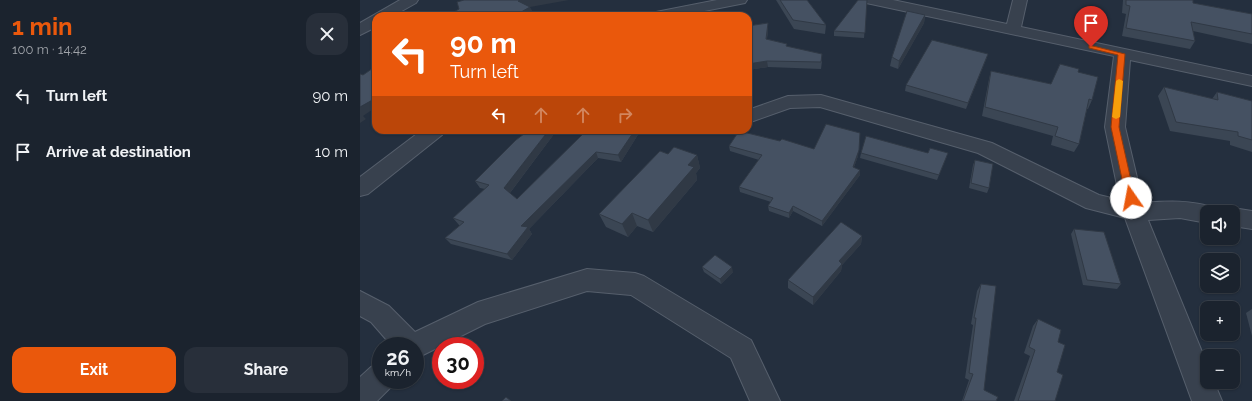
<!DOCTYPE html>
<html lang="en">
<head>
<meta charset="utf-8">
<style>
  :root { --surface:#1b232e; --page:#282f3a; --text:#f1f3f6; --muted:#a0a4aa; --line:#39404a; --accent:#ea580c }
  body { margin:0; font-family:Raleway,sans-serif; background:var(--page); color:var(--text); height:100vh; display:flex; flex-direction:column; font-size:15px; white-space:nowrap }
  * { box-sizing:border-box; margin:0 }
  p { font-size:13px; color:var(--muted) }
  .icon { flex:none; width:22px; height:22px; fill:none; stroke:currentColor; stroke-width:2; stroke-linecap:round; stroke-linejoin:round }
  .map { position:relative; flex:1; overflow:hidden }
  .details { display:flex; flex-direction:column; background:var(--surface); width:360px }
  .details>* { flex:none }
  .banner { position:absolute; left:12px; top:12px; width:380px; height:122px; border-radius:12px; box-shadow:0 1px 3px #0004,0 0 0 1px var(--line); background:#ea580c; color:#fff; overflow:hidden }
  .controls { position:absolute; left:840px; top:205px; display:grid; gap:8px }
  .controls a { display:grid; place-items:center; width:40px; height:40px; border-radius:8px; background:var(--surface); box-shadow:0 1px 3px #0004,0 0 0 1px var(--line); font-size:20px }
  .speed { position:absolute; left:12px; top:337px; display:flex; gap:8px; font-size:20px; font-weight:700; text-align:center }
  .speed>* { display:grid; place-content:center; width:52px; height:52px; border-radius:50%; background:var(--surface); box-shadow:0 1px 3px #0004,0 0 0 1px var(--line); line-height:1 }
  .speed small { font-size:10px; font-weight:400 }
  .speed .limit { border:6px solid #d22; background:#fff; color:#111 }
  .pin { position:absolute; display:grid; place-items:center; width:34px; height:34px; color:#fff; margin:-41px -17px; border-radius:50% 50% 50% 0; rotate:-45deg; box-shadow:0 0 4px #0007 }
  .pin .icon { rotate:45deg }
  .me { position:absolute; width:44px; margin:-22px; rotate:348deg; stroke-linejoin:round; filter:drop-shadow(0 0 3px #0008) }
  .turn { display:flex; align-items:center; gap:14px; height:84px; padding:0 12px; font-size:18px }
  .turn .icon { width:52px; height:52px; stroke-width:2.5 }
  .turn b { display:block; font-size:28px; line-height:34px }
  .lanes { display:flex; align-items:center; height:38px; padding:0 12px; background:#0003; justify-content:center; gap:20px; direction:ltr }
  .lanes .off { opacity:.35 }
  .round { display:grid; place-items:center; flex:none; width:42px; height:42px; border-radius:12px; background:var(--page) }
  .head { display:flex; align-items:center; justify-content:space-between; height:68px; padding:0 12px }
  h1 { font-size:24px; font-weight:700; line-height:30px; color:var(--accent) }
  .cta { display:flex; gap:8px; margin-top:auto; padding:8px 12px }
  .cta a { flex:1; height:46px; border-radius:12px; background:var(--accent); color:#fff; font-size:16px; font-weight:700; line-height:46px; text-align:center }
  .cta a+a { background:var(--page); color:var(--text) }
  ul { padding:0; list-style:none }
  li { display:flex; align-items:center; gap:12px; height:56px; padding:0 12px }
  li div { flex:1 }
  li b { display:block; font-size:15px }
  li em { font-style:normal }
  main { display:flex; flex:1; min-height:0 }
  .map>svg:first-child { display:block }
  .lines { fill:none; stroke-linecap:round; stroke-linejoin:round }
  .minor-casing { stroke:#565f6c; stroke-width:2 }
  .minor { fill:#38414e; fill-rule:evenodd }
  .wall { fill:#3b4654 }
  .shaded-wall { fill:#303945 }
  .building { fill:#455162; stroke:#303945 }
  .route { fill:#ea580c; stroke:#983908 }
  .slow { fill:#f59e0b }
</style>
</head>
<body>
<main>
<section class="details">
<div class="head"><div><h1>1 min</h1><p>100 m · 14:42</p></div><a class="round"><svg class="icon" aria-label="close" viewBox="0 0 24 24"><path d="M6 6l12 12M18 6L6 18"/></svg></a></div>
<ul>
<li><svg class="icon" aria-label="left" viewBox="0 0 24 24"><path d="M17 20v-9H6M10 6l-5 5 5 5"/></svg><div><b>Turn left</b></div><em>90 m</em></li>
<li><svg class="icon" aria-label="arrive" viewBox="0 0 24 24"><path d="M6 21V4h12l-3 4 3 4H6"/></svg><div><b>Arrive at destination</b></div><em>10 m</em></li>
</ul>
<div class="cta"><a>Exit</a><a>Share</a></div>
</section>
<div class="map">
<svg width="892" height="401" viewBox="0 0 892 401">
  <rect width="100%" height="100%" fill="#242f3e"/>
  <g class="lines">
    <!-- minor casing -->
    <g class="minor-casing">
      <g id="minor">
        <path d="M40 0H58L56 3 33 16H16V27L0 35V23Z"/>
        <path d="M357 0H387L385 3 380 4 319 16H289L291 13 296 12Z"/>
        <path d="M504 0H533L647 24 653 0H667L661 27 892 76V86L770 60 765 127 783 203C808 201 831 200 855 208L857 212H847V223L820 218 788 220 847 364V382H854L862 401H832L765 218 726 208 618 153 460 107 430 108 388 123V110L428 96 461 95 632 143 739 195 760 200 745 127 754 56 511 4 506 3Z"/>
        <path d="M62 130H85L82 135 8 194 0 196V177Z"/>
        <path d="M873 208 892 211V229L873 226V212H864Z"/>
        <path d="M227 269 275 273 284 276 391 340 420 401H390L371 358 271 295 227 291 125 324 55 359V346H32L11 322 0 316V291L29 306 55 332 118 302Z"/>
        <path d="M21 363V380H34L31 387 17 401H0V377L11 367Z"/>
      </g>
    </g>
    <!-- minor -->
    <use href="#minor" class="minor"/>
  </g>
  <!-- wall -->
  <g class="wall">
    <path d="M416 0H447L466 25 465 34 434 29Z"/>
    <path d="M507 0 504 38 474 36V31Z"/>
    <path d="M763 0H832L833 3 892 14V44L833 31 835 41 830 49 762 36 766 14 762 13Z"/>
    <path d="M565 15 564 23 538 69 530 66 532 57Z"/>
    <path d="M408 23V30L407 39 427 44V46L462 61 461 69 408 67 388 70V26Z"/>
    <path d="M628 54 606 109 545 91 546 85Z"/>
    <path d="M631 71 691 84 718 72 732 100 728 109H727L719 144 714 152 691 145 693 136 622 116 629 79Z"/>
    <path d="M804 87 852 99 857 92 892 101V152L870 145V141L810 131 798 96Z"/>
    <path d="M169 130H197L150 193 157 199 227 130 279 133 261 162 238 158 169 229 172 234 152 260 91 244 85 238 100 225H99L93 218 125 189 120 188 115 181Z"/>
    <path d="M420 141 454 149 498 156 494 167 500 175 462 226 433 211 429 218 409 211 408 206 411 202 380 192 379 187 399 160 370 151 369 146Z"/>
    <path d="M501 153H588L577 180 500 158Z"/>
    <path d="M308 154 337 155 340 168 336 173 337 180 293 232 277 226 268 237 246 227 239 214Z"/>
    <path d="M615 160 629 188 627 193 609 188 613 165Z"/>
    <path d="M714 229 761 284 757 289 723 285 711 234Z"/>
    <path d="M502 236 501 244 482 265 481 271 453 305 428 288V280Z"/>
    <path d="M342 267 373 272 361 284 344 272Z"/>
    <path d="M621 284 624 390 636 401H602L609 380 605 378 613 325 611 324 617 291Z"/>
    <path d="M892 309V336L886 313Z"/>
    <path d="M678 319 698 342 697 372 695 401H654L670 356 664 353 673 326Z"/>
  </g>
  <!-- shaded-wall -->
  <g class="shaded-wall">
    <path d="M162 0H209L170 7 174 14 171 16H154L158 1Z"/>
    <path d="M565 15 564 23 538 69 539 61Z"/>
    <path d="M408 23V30L406 45V39Z"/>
    <path d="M628 54 626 60 606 109 608 103Z"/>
    <path d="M407 61 408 67 388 70V64Z"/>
    <path d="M16 98V107L3 116 6 119 0 123V107Z"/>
    <path d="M189 130H197L149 194 144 188Z"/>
    <path d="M275 130H279V133L261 162 258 155Z"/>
    <path d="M499 150 498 156 492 172 493 167Z"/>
    <path d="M236 152 238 158 169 229 172 234 152 260 147 254 161 226Z"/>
    <path d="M337 155 340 168 336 173 337 180 293 232 288 220 328 165Z"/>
    <path d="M500 170V175L462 226V221Z"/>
    <path d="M433 206V211L429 218V213Z"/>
    <path d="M272 213 277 226 268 237 262 224Z"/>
    <path d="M502 236 501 244 482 265 481 271 453 305V297L479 261Z"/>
    <path d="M372 267 373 272 361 284 360 279Z"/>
  </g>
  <!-- building -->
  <g class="building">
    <path d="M104 0H162L158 1 170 7 154 16H87L99 9 97 2Z"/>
    <path d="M420 0H447L466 25 433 20Z"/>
    <path d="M498 0H507L505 33 474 31Z"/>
    <path d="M766 0H833V3L892 14V34L831 22 835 41 766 28 770 6 766 5Z"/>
    <path d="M547 11 565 15 539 61 532 57Z"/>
    <path d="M408 23 406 39 427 44 426 46 462 54 461 62 407 61 388 64V26Z"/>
    <path d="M572 40 628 54 608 103 546 85Z"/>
    <path d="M700 64 719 69 718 72 738 77 732 100 729 99 719 144 695 136 698 127 625 107 631 71 691 84Z"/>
    <path d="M16 66V98L0 107V74L3 75Z"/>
    <path d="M804 87 858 100 857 92 892 101V140L878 136V132L816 122Z"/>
    <path d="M466 124 500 133 499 150 493 167 500 170 462 221 433 206 429 213 408 206 413 198 379 187 402 155 369 146 379 131 420 141 422 139 454 149Z"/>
    <path d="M169 130H189L144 188 157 199 227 130H275L258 155 236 152 161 226 168 227 147 254 85 238 104 222 93 218 129 185 115 181 156 140Z"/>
    <path d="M506 136 568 153 570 148 588 153 579 175 501 153Z"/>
    <path d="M314 147 337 155 328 165 334 167 288 220 272 213 262 224 239 214 300 151 308 154Z"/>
    <path d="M615 160 633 164 629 188 611 183Z"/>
    <path d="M481 222 502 236 479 261 482 264 453 297 428 280Z"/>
    <path d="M714 229 744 232 761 284 727 280Z"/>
    <path d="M355 255 372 267 360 279 342 267Z"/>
    <path d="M621 284 636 286 624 390 638 397 636 401H603L613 374 609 373 616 318H614Z"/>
    <path d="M678 319 701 330 698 342 705 345 697 372 703 375 695 401H658L675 350 669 347Z"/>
    <path d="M146 397 151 401H142Z"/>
  </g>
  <!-- route -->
  <path class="route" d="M729 45 765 54 759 127 775 198 771 201 766 198 751 127 758 55 729 48Z"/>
  <!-- slow -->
  <path class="slow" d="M759 79 763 81 760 117 756 119 752 117 756 81Z"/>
</svg>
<div class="controls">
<a><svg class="icon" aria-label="sound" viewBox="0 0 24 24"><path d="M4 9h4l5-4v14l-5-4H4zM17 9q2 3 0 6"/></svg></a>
<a><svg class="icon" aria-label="layers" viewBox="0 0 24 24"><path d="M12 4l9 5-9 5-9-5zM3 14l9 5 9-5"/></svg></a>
<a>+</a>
<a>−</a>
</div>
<div class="speed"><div>26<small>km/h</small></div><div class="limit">30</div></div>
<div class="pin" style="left:731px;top:47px;background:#d93025"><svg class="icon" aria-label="arrive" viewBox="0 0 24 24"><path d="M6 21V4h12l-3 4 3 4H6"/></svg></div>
<svg class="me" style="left:771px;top:198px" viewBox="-20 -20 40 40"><circle r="19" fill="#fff"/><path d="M0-13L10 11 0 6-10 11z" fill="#ea580c"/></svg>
<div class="banner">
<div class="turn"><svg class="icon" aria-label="left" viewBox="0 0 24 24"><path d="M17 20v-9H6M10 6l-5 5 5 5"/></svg><div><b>90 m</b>Turn left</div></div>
<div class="lanes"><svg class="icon" aria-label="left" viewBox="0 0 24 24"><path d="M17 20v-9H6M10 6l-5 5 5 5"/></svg><svg class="icon off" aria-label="ahead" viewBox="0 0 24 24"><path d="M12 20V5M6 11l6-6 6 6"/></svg><svg class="icon off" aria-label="ahead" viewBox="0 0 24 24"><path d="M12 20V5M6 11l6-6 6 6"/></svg><svg class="icon off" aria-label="right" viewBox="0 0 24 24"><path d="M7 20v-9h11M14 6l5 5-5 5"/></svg></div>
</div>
</div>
</main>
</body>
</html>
